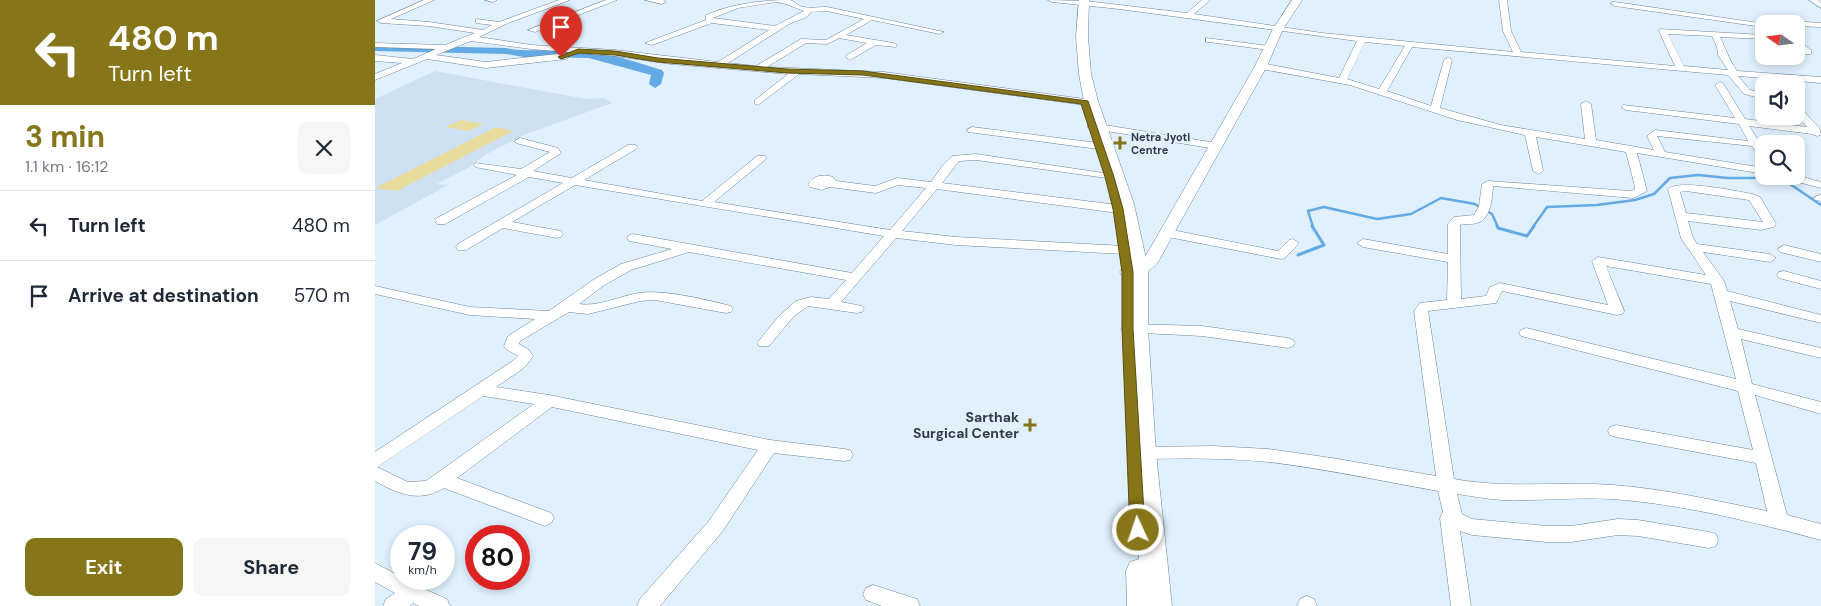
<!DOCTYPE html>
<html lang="en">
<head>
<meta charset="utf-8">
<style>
  :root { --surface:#fff; --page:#f6f6f7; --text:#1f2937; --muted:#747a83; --line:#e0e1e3; --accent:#867619 }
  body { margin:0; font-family:"DM Sans",sans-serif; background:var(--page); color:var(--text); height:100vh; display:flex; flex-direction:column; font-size:19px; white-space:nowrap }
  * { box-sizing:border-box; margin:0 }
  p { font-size:16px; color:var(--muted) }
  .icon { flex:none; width:28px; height:28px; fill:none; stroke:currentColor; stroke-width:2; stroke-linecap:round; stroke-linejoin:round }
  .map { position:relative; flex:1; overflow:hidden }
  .drawer { display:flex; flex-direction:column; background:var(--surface); width:375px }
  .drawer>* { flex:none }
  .guide { background:#867619; color:#fff; overflow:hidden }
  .needle { width:32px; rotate:284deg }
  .controls { position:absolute; left:1380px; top:15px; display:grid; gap:10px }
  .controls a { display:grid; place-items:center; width:50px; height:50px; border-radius:10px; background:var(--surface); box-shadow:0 2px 8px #0003; font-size:25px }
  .speed { position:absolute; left:15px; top:525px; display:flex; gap:10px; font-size:25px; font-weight:700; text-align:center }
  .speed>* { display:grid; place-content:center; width:65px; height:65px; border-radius:50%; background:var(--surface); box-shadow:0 2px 8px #0003; line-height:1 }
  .speed small { font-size:12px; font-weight:400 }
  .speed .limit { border:8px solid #d22; background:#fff; color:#111 }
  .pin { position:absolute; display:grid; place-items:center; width:42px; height:42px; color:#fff; margin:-51px -21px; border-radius:50% 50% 50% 0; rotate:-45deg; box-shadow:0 0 5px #0007 }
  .pin .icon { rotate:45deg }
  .me { position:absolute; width:55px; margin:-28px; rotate:357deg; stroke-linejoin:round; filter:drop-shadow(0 0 4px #0008) }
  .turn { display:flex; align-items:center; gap:18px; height:105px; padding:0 25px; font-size:22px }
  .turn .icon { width:65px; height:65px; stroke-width:2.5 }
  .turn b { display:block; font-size:35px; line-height:42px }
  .round { display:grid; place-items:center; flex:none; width:52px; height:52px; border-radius:10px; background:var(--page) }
  .head { display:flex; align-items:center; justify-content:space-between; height:85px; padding:0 25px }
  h1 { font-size:30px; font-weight:700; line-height:38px; color:var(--accent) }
  .primary-button { display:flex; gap:10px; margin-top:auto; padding:10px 25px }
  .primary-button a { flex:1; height:58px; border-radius:10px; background:var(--accent); color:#fff; font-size:20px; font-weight:700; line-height:58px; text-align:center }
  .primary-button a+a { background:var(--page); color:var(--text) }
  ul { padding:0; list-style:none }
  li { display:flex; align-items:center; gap:15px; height:70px; padding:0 25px; border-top:1px solid var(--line) }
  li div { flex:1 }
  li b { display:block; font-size:19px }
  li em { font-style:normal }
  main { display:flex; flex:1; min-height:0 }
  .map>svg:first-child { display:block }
  .built { fill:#cee1f3 }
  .green { fill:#e7db9e }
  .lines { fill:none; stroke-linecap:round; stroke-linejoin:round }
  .stream-far1 { stroke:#63a9e3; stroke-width:2.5 }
  .stream { stroke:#63a9e3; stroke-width:3 }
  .river { fill:#63a9e3; fill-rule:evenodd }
  .minor-casing { stroke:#6c849a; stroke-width:1 }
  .major-casing { stroke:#6c849a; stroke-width:1 }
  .highway-casing { stroke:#6c849a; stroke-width:1 }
  .minor { fill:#fff; fill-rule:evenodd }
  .major { fill:#fff; fill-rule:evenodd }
  .highway { fill:#fff; fill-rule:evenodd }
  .route { fill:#867619; stroke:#574d10 }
  .poi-dot { fill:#867619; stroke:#e0f0fe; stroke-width:2 }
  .labels { text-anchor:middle; stroke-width:4.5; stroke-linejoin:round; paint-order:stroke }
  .far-poi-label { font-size:11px; font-weight:bold; fill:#303b44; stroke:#e0f0fe; text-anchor:start }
  .poi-label { font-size:14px; font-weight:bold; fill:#303b44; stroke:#e0f0fe; text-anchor:end }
</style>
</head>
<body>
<main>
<section class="drawer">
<div class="guide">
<div class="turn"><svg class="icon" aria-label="left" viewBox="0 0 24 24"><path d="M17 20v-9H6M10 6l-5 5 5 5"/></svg><div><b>480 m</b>Turn left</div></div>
</div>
<div class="head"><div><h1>3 min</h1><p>1.1 km · 16:12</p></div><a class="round"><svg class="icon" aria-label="close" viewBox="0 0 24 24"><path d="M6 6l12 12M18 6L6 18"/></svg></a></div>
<ul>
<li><svg class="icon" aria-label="left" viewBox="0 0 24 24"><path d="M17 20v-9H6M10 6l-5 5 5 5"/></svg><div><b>Turn left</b></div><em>480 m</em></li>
<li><svg class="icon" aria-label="arrive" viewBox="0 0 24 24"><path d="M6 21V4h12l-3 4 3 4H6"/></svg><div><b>Arrive at destination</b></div><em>570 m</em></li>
</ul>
<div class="primary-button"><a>Exit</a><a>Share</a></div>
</section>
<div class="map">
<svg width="1446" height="606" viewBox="0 0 1446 606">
  <rect width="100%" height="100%" fill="#e0f0fe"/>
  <!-- built -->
  <path class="built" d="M60 71 211 99 229 98 237 103 149 135 110 155 93 168 62 184 73 185 0 225V99Z"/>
  <!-- green -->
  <g class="green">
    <path d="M86 120 109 124 93 131 70 127Z"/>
    <path d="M121 127 138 131 22 191 0 188Z"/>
  </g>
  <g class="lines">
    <!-- stream-far1 -->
    <g class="stream-far1">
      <path d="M1112 211 1117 214 1123 227"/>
      <path d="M938 227 933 211 949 207 1002 219 1036 214 1066 198 1100 204 1106 208"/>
      <path d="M1158 227 1172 207 1222 205 1260 200 1279 194 1295 178 1323 175 1353 178H1386L1412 182 1446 205"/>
    </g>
    <!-- stream -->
    <g class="stream">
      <path d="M1122 226 1123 228 1152 236 1159 226"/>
      <path d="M923 255 949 245 937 226"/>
    </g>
    <!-- river -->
    <path class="river" d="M0 45 131 48C156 53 180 48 205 50 233 52 260 62 287 70L289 73 286 84 280 88 274 84 276 75 214 58 149 57 131 54 0 51Z"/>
    <!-- minor casing -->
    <g class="minor-casing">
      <g id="minor">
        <path d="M49 0H59L16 19 54 22 108 30 117 25 101 23V19L124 22 184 0H195L133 23 104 37 156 45 240 50 343 62 394 30 337 23 277 45 270 43 331 20V15C356 4 387 0 415 0 419 1 421 4 425 6 433 9 443 7 452 7L569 32 565 34 497 20 471 35 518 43 522 45 521 47 501 45 475 60 471 57 472 55 492 43 464 38 452 44 431 43 392 67 509 72 710 99 715 102 710 105 509 78 424 74 383 105 380 104V100L413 74 296 64 240 56 156 49 96 41 61 55 111 62 191 53 195 56 191 59 111 68 52 59 0 80V74L27 63 0 61V55L38 59 61 49 0 47V43L70 45 100 33 54 26 6 23 2 21ZM401 2C412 3 419 8 429 11L400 26 338 18 363 8ZM452 11 489 19 451 40 426 39 381 66 353 63 414 24 432 17 436 12Z"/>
        <path d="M110 0H122L118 2Z"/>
        <path d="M231 0H242L160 32 153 30Z"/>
        <path d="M270 0H288L291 2 287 4Z"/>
        <path d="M673 0 711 1 812 13 827 0H835L819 14 947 33 1138 52 1128 31 1124 0H1132L1136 31 1146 52 1300 66 1284 31 1285 29 1389 35V39L1345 37C1351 49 1353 58 1362 71L1446 77V83L1363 76 1375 90 1389 93V99L1369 94 1353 75 1037 47 1012 91 1056 106 1069 60 1073 57 1077 60 1065 108 1126 125 1210 139 1206 104 1211 101 1216 104 1221 140 1279 150 1272 136 1280 130 1373 141 1364 124 1251 110 1246 107 1248 105 1360 118 1340 85 1345 82 1348 83 1370 119 1432 127 1421 114V105L1424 106 1445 129 1446 135 1442 136 1437 134 1374 126 1389 149V160L1385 159 1377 146 1282 136 1290 152 1389 168V174L1262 153 1272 191 1258 198 1118 186C1117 199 1116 219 1102 223 1096 225 1090 223 1085 225L1086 299 1111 296 1115 287 1125 283 1233 305 1217 261 1223 257 1331 275 1306 238 1293 189C1304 179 1361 191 1377 194L1385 197 1401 224 1399 227 1386 230 1313 221 1318 238 1322 244 1395 254 1401 258 1395 262 1328 252 1349 281 1352 291 1446 315V323L1355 301 1363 329 1446 348V358L1366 339 1377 384 1446 402V414L1380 395 1412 515 1446 524V540C1378 522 1307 504 1237 499 1201 497 1164 501 1127 500 1112 499 1097 496 1082 494L1087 514 1097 519 1172 526H1196L1243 519 1263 520 1334 532 1341 534 1343 540 1341 546 1334 548 1263 536 1243 535 1196 542H1172L1097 535 1085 531 1096 606H1076L1065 518 1068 512 1063 491C1007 481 951 469 894 462 853 458 811 458 769 459L763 458 761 453 763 448 769 447 838 446 893 449 957 458 1061 476 1039 311 1045 303 1072 300 1073 262 988 247 982 243 988 239 1073 254V224L1079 217 1099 215 1104 206 1107 184 1113 181 1256 191 1260 189V187L1251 152 1161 137 1168 171 1163 174 1158 171 1150 135 1082 120 975 85 886 69 882 66 886 63 964 78 982 41 744 9 677 2ZM1293 34 1337 36 1342 47 1343 55 1353 70 1309 66ZM990 42 1030 46 1004 89 972 79ZM1311 191 1374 200 1388 222 1311 213 1305 192ZM1231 266 1336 284 1361 379 1151 328 1146 330 1144 333 1146 336 1363 391 1378 450 1241 425 1235 427 1233 431 1235 435 1241 437 1381 463 1392 511C1341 501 1291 489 1238 485 1184 481 1133 489 1079 479L1053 311 1121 303 1127 291 1242 315 1247 314 1249 311Z"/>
        <path d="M1434 0H1443L1446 3V8Z"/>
        <path d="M1237 2H1240L1391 24H1389L1388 27 1240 6 1236 4Z"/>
        <path d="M1402 20 1446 23V27L1421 26V24H1403Z"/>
        <path d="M831 38 894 46 898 48 894 50 834 42H831Z"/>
        <path d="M1421 39 1436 50V54H1430L1421 46Z"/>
        <path d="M717 123 841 143 846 146 841 149 713 128V124Z"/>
        <path d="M597 127 723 143 728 146 723 149 593 132 592 130Z"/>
        <path d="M145 138 183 148 186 153 158 171 197 178 253 145H261L262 147 261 149 209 180 327 201 382 156H390L391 158 390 160 339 202 515 230 551 188 523 185 501 193 455 187 447 190 435 187 433 185C438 175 448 174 458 177L461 181 500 186 522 178 556 182 568 165 577 156 601 154 735 174 739 175 741 177 739 179 601 160 584 161 567 183 743 205 749 209 743 213 562 189 527 231 581 237 749 246 755 250 749 254 581 245 521 238 466 302 487 306 489 309 487 312 482 313 433 306 419 316 394 346H384L382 343 404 316 421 301 436 297 454 299 471 280 314 252 256 270 228 286 204 304C224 307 245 296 264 293 287 289 333 300 356 306L358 309 356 312 351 313 280 300 265 301 213 314 194 312 145 341 144 344 154 350 158 356 149 368 121 387 174 395 395 440 469 449 475 450 478 455 475 460 469 461 399 453 347 532 285 606H262L265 599 333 522 383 450 177 407 82 478 176 513 179 518 176 523 170 526 69 488C44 503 23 494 0 481V452L139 360 143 356 131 349 129 346 133 336 160 319 95 315 0 294V286L95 307 174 311 218 280 246 264 297 249 254 241 252 238 254 235 258 234 477 273 509 236 200 185 137 222 186 231 188 234 186 237 182 238 128 228 91 250H83L81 247 83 244 188 183 154 177 70 224H62L60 221 62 218 142 175 100 167 99 165 100 163 146 169 175 152 141 143 140 141ZM108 396 159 404 51 481 33 482 2 467Z"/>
        <path d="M1421 175 1446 182V188L1408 178 1407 176Z"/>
        <path d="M1444 195H1446V201L1440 200 1438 198Z"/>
        <path d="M792 229 903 251 914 240 918 239 924 243 910 258 906 259 788 236 786 233Z"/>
        <path d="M1409 245 1446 254V262L1405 252 1403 249Z"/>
        <path d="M1409 271 1446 281V289L1404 278 1402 275 1404 272Z"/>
        <path d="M753 324 827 326 913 338 918 340 920 343 918 346 913 348 827 336 748 332 746 329 748 326Z"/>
        <path d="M0 563 26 577V579L72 599 75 606H44L38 603 35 606H8L11 599 20 593 0 582Z"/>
        <path d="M498 585 542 599 545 606H507L491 600 488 594 491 588Z"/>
        <path d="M932 596 939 599 942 606H922L925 599Z"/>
      </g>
    </g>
    <!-- major casing -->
    <g class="major-casing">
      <path id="major" d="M917 0H927L908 29 892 66 783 262C776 272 759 278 747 276L745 272 747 268 769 259 880 66 898 29Z"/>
    </g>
    <!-- highway casing -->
    <g class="highway-casing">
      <path id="highway" d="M704 0H714L713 37 716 74 723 101 759 204 773 268V329L781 453 797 606H752L751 571 755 562 764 559 757 453 753 329 755 268 743 204 709 101 704 74 701 37Z"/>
    </g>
    <!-- minor -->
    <use href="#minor" class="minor"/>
    <!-- major -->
    <use href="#major" class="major"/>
    <!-- highway -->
    <use href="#highway" class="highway"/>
  </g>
  <!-- route -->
  <path class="route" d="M203 49 240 51 283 58 412 69 488 71 713 101 739 177 748 209 758 272V329L770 530 768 534 763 536 757 534 755 530 747 329V272L738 209 730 177 706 104 488 75 412 73 283 62 240 55 204 53 186 59 183 57Z"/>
  <!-- markers -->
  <g class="poi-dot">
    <path d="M742.5 135.5h5v5h5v5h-5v5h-5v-5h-5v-5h5z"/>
    <path d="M652.5 417.5h5v5h5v5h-5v5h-5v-5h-5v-5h5z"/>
  </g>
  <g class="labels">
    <!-- far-poi labels -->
    <g class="far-poi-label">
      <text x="756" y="141">Netra Jyoti<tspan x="756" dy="13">Centre</tspan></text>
    </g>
    <!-- poi labels -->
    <g class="poi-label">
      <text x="644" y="422">Sarthak<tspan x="644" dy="16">Surgical Center</tspan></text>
    </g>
  </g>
</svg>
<div class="controls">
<a><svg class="needle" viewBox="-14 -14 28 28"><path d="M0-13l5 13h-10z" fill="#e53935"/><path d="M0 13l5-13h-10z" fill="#747a83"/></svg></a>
<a><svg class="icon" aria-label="sound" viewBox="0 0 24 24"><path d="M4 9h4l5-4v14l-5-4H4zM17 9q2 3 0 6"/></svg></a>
<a><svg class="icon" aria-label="search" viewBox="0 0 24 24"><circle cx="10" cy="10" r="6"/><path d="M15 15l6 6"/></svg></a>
</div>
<div class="speed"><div>79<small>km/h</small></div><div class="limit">80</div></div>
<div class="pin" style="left:186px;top:57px;background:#d93025"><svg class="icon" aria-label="arrive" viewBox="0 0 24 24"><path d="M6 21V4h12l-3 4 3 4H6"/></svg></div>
<svg class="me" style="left:763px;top:530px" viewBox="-20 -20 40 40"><circle r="17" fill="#867619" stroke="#fff" stroke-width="3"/><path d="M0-11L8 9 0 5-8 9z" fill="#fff"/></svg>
</div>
</main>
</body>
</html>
